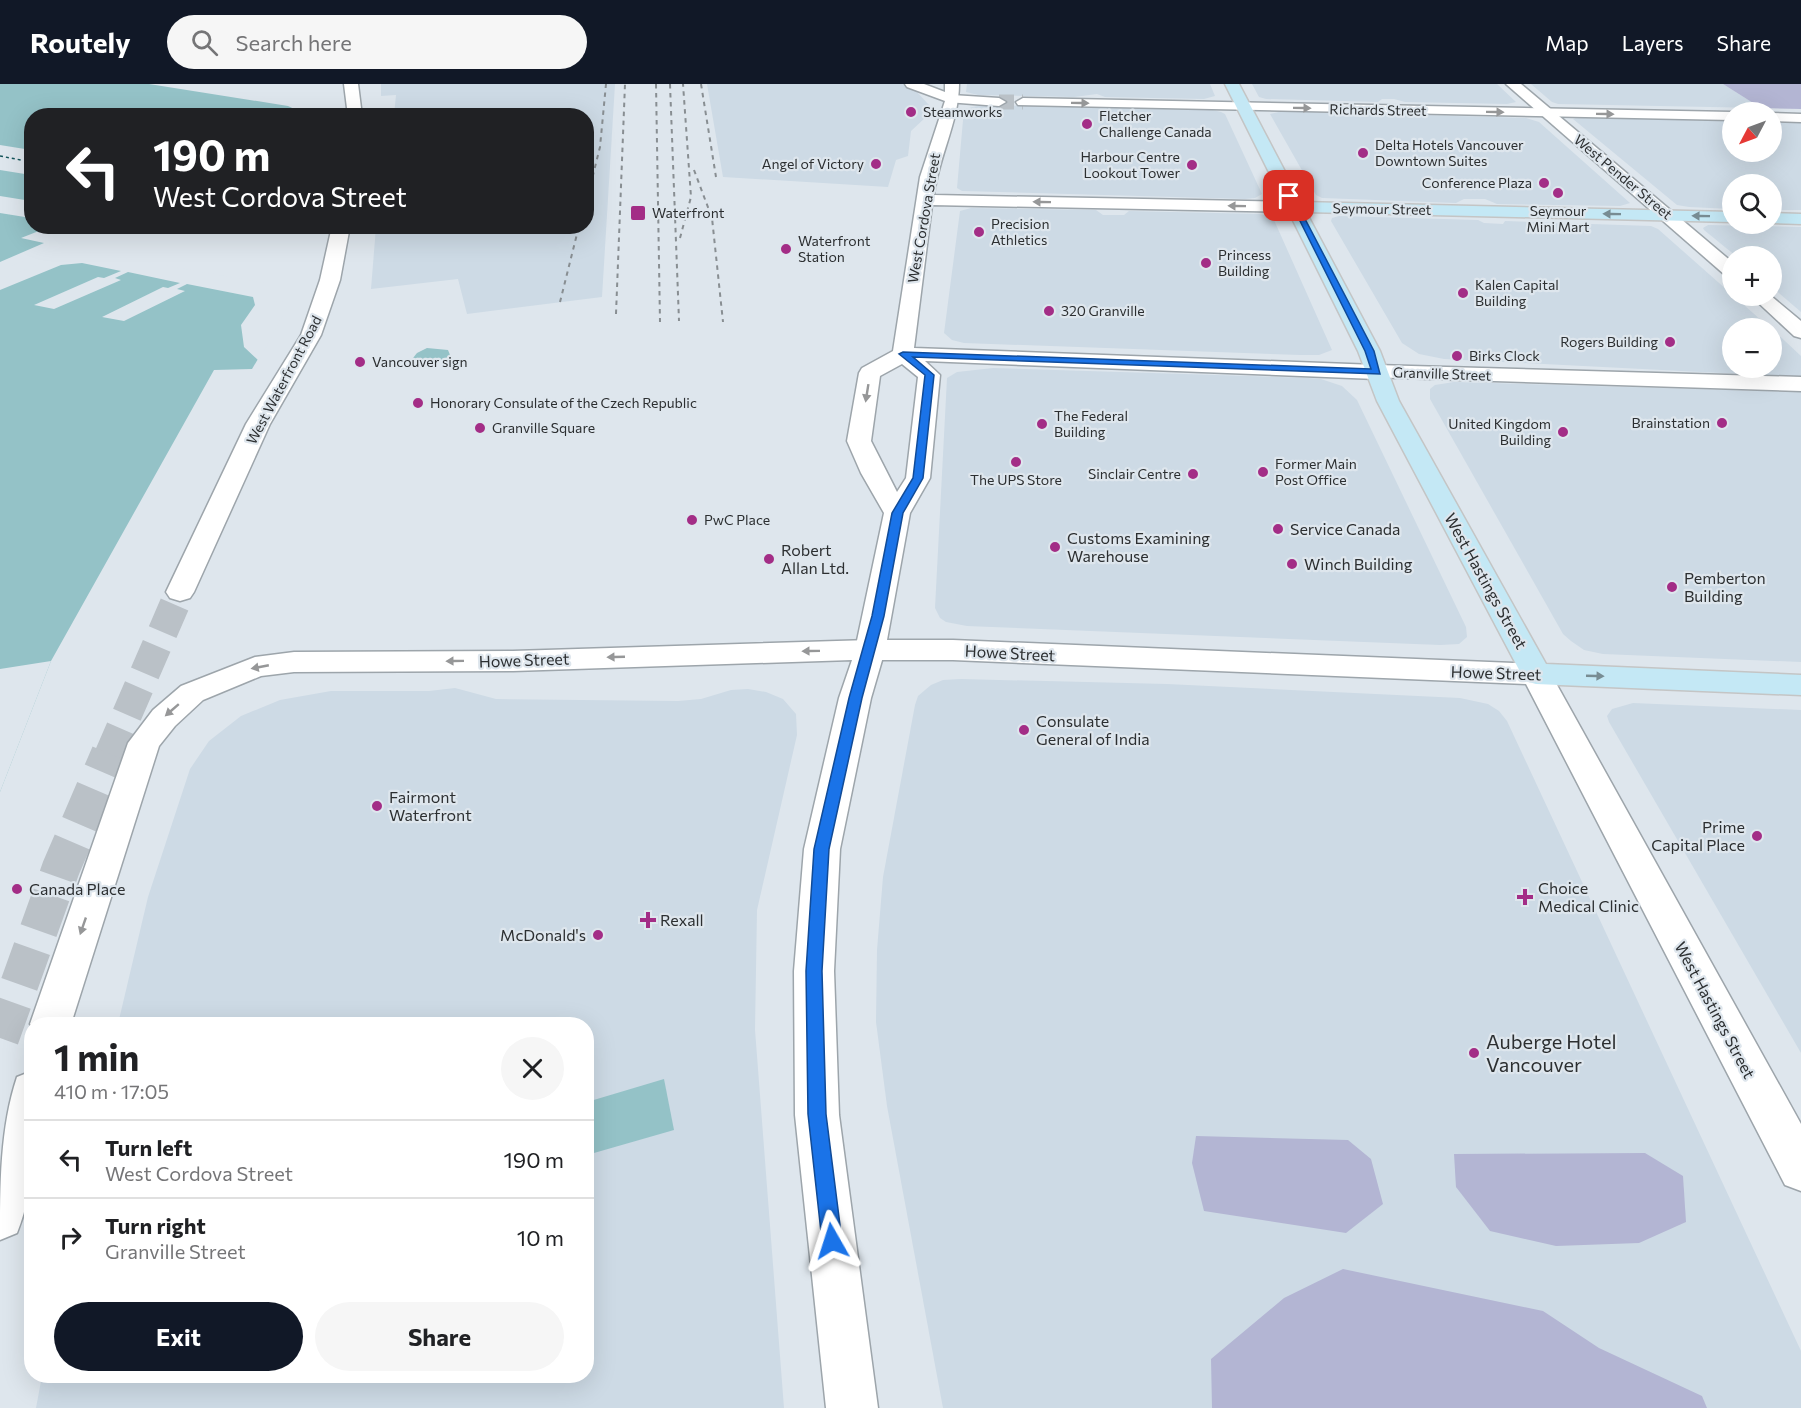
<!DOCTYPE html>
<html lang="en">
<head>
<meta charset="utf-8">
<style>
  :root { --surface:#fff; --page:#f6f6f6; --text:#202124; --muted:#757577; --line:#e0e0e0; --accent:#111827 }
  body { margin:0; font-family:Commissioner,sans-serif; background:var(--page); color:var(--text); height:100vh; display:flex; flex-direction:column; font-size:22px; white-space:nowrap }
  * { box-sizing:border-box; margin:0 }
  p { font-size:20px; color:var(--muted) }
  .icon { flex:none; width:33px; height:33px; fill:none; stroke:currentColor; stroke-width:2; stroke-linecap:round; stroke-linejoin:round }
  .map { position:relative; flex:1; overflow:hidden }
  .side { position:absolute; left:24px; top:933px; width:570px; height:366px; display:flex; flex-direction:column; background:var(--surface); border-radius:24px; box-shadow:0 6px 24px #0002 }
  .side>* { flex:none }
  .banner { position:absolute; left:24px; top:24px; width:570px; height:126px; border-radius:24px; box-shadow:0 6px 24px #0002; background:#202124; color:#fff; overflow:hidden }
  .needle { width:39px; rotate:229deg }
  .buttons { position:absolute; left:1722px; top:18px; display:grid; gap:12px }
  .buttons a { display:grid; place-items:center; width:60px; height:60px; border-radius:50%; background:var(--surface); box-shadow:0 6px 24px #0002; font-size:30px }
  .pin { position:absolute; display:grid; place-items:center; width:51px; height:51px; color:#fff; margin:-26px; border-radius:12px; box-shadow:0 3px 9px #0006 }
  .me { position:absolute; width:66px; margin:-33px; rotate:354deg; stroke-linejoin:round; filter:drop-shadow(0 0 4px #0008) }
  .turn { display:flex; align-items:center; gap:21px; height:126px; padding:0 30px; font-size:27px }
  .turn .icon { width:78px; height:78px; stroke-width:2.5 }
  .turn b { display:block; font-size:42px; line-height:51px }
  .round { display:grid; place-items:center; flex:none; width:63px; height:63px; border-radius:32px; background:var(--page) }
  .overview { display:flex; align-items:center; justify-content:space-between; height:102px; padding:0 30px }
  h1 { font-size:36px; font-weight:700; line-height:45px }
  .action { display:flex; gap:12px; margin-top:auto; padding:12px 30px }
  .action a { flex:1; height:69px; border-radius:36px; background:var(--accent); color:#fff; font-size:24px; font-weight:700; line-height:69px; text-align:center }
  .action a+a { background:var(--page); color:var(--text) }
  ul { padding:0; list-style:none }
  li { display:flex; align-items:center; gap:18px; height:78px; padding:0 30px; border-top:2px solid var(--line) }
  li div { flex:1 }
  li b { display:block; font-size:22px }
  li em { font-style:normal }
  header { display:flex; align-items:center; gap:36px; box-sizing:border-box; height:84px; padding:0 30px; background:var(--accent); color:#fff }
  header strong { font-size:28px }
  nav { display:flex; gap:33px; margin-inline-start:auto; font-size:21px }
  .search { width:420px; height:54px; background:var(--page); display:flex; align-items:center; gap:15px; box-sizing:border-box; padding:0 21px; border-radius:33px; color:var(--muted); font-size:22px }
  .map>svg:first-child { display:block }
  .built { fill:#cddae5 }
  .green { fill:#b3b5d3 }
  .water { fill:#94c2c7 }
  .pier { fill:#dee6ed }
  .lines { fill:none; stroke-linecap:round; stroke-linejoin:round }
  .ferry { stroke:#13545a; stroke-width:1.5; stroke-dasharray:3 3; stroke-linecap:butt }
  .minor-tunnel-far1 { stroke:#bac1c7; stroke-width:30; stroke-dasharray:30 15; stroke-linecap:butt }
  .minor-tunnel { stroke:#bac1c7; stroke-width:38; stroke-dasharray:38 19; stroke-linecap:butt }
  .tertiary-tunnel { stroke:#bac1c7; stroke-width:15; stroke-dasharray:15 8; stroke-linecap:butt }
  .minor-casing { stroke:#9da5ab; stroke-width:3 }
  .tertiary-casing { stroke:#9da5ab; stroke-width:3 }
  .secondary-casing { stroke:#9da5ab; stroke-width:3 }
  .primary-casing { stroke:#c4c5c5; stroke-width:3 }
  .minor { fill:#fff; fill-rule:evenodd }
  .tertiary { fill:#fff; fill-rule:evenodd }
  .secondary { fill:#fff; fill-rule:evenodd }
  .primary { fill:#c4e8f5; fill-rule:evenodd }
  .rail { stroke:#888e92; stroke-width:2; stroke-dasharray:4.5 4.5; stroke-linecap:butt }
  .oneway { fill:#969798 }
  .oneway2 { fill:#788c93 }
  .route { fill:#1a73e8; stroke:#114b97; stroke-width:1.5 }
  .poi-dot { fill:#a32d86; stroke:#dee6ed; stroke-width:2 }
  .labels { text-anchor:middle; stroke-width:4.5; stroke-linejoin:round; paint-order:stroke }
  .far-street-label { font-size:14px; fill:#2c2f31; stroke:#dee6ed }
  .far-poi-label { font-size:14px; fill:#2c2f31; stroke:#dee6ed; text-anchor:start }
  .poi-label { font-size:16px; fill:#2c2f31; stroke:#dee6ed; text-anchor:start }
  .street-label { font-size:16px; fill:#2c2f31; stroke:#dee6ed }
  .near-poi-label { font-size:20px; fill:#2c2f31; stroke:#dee6ed; text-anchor:start }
</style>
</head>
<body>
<header>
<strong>Routely</strong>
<div class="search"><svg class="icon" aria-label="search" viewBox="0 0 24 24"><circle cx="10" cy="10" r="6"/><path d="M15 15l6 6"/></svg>Search here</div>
<nav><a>Map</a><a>Layers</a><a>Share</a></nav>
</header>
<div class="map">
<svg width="1801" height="1324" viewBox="0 0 1801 1324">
  <rect width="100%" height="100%" fill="#dee6ed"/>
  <!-- built -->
  <g class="built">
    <path d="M381 0H615L602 213 467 230 458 195 371 205 376 143 586 142V32L394 31 396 11 381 12Z"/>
    <path d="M707 0H902L917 8 929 21 926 33 911 47 908 72 896 76 888 103 723 93Z"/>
    <path d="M967 0H1210L1215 12 1204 15 1105 13 1097 10 1074 13 978 11 966 8Z"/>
    <path d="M1252 0H1497L1516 18 1507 20 1405 18 1394 15H1382L1378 18 1266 15 1259 13Z"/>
    <path d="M1531 0H1723L1761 24 1558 20 1552 18Z"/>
    <path d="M982 21 1208 25 1221 28 1225 30 1262 110 1255 114 1245 115 962 107 957 104 964 25Z"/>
    <path d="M1283 27 1526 34 1539 38 1630 119 1620 122 1497 120 1485 115H1464L1456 119 1322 114 1316 111 1270 30Z"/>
    <path d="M1579 33 1732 36V68H1772V37H1801V126H1772V100H1732V125L1689 123 1677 121 1573 35Z"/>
    <path d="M971 124 1096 126 1103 131H1124L1129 127 1259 130 1270 132 1274 136 1332 266 1319 271H1300L964 259 952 256 944 249 960 127Z"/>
    <path d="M1339 132 1478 136 1484 139 1503 140 1505 137 1651 142 1658 145 1770 244H1732V284H1772V245L1801 272V293L1444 275 1419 270 1402 259 1331 137 1332 134Z"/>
    <path d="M1708 141 1801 143V228L1772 203V172H1736L1704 146 1703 144Z"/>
    <path d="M993 284 1308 294 1321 295 1342 302 1357 316 1466 543 1467 553 1459 560 1440 561 967 542 946 538 940 534 935 524 947 294 957 288Z"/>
    <path d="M1454 298 1801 308V578L1603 570 1584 566 1571 557 1563 550 1430 315V305L1435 301Z"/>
    <path d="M961 595 1167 600 1460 614 1488 620 1499 627 1507 637 1801 1267V1324H943L887 1022 876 938 877 866 883 793 915 621 918 612 931 601 943 596Z"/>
    <path d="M455 604 496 615 678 617 701 615 731 606 748 605 766 608 783 615 796 630 797 651 757 826 755 946 784 1324H36L42 1292H586V940H118L148 813 190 685 209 657 241 632 280 616 331 607H429Z"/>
    <path d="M1633 619 1801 626V969L1609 638 1607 632 1612 625Z"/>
  </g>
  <!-- green -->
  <g class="green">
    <path d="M1723 0H1801V25L1761 24Z"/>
    <path d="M1196 1052 1348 1056 1371 1075 1383 1120 1346 1149 1204 1127 1192 1079Z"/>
    <path d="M1645 1069 1683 1092 1686 1138 1639 1159 1556 1162 1490 1147 1456 1103 1454 1070Z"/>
    <path d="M1343 1185 1543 1227 1599 1264 1702 1312 1707 1324H1212L1211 1275 1284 1214Z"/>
  </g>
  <!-- water -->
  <g class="water">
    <path d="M0 0H180L302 21 320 31 32 32V142L94 143 0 184Z"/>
    <path d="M70 172 270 202 268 258 252 285 214 286 51 577 0 708V199Z"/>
    <path d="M427 264 448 266 450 271C440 280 426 282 414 276L413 274 417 269Z"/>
    <path d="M664 995 674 1046 587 1071V1018Z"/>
  </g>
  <!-- pier -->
  <g class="pier">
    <path d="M149 0H200L217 3 256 12 303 19 320 26 323 32 307 31 288 22Z"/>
    <path d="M0 61 31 66V91L0 86Z"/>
    <path d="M0 112 31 117V134L0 129Z"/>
    <path d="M97 142 95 145 0 187V178L44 159 21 154 49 143Z"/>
    <path d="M84 167 270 200 273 202V218L286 217 288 221 259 277 244 263 241 241 255 221 253 213 187 200 177 205 185 207 124 237 102 233 163 203 168 204 180 199 128 188 115 194 121 196 54 225 34 221 98 193 104 194 121 187 82 179 61 181 0 206V196L54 174Z"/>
    <path d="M51 577 0 708V585Z"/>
  </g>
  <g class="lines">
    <!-- ferry -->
    <path class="ferry" d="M0 72 21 76"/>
    <!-- minor-tunnel-far1 -->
    <path class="minor-tunnel-far1" d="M109 672 180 508"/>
    <!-- minor-tunnel -->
    <path class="minor-tunnel" d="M0 954 61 784 110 670"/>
    <!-- tertiary-tunnel -->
    <path class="tertiary-tunnel" d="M999 18H1023"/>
    <!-- minor casing -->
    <g class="minor-casing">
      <g id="minor">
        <path d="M344 0H358L362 32H348Z"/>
        <path d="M332 142H350L340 196 321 251 270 340 194 508 190 514 180 517 170 514 166 508 246 340 301 251 320 196Z"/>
        <path d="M1376 281 1801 293V307L1368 293 1365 288 1368 283Z"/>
      </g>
    </g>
    <!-- tertiary casing -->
    <g class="tertiary-casing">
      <g id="tertiary">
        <path d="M952 11 999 14 1006 18 999 22 947 18 945 15Z"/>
        <path d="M1023 14 1732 28H1735H1732V36L1018 21 1016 18Z"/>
        <path d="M1772 29 1801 30V38L1772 37Z"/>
        <path d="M870 556 881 559 885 566 871 614 840 765 834 887 839 1031 878 1324H826L795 1031 794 887 804 765 839 614 852 576 513 587 294 588 261 592 203 616 175 642 159 662 71 940H32V942L30 940 128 659 153 626 181 602 255 573 294 568 513 567Z"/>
        <path d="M32 987C32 1042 38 1098 17 1149L0 1156C0 1101 0 1044 17 993Z"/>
      </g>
    </g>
    <!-- secondary casing -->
    <g class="secondary-casing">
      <g id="secondary">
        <path d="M905 0H924L945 8V0H959C959 38 938 74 934 111L1295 118 1303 123 1295 128 932 121 914 264 1376 281 1384 283 1387 288 1384 293 1376 295 925 277 940 291 930 394 910 429 887 556H953L1536 580 1547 583 1801 1040V1107L1785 1101 1526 600 953 576H870L859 573 855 566 884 429 861 389 847 357 859 289 862 284 893 267 920 93 945 17 907 3ZM902 280 918 293 906 394 897 408 871 357 880 292Z"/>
        <path d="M1506 0H1521L1732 178V193L1725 191Z"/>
        <path d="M1751 212H1771L1801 237V254L1794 252Z"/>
      </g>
    </g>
    <!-- primary casing -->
    <g class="primary-casing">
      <g id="primary">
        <path d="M1225 0H1239L1301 118 1732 128V138L1306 128 1380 267 1399 317 1546 580 1801 591V611L1536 600 1525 597 1377 317 1358 267Z"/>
        <path d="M1772 129 1801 130V140L1772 139Z"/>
      </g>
    </g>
    <!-- minor -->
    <use href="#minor" class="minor"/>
    <!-- tertiary -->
    <use href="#tertiary" class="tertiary"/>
    <!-- secondary -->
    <use href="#secondary" class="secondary"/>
    <!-- primary -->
    <use href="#primary" class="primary"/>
    <!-- rail -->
    <g class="rail">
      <path d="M656 0 660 238"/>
      <path d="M670 0 679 237"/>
      <path d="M701 0 716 93"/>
      <path d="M694 86 712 134 723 238"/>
      <path d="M586 119 600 63 606 0"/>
      <path d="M680 154 691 113 683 0"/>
      <path d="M560 218 579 142"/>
      <path d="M616 230 625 0"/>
    </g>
  </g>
  <!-- one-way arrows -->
  <defs><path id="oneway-solid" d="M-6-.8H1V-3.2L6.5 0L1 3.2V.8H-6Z" transform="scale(1.5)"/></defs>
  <g class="oneway">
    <use href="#oneway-solid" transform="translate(1080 19) rotate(1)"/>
    <use href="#oneway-solid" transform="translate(1302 24) rotate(1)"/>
    <use href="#oneway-solid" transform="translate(1495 28) rotate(1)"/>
    <use href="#oneway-solid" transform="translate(1605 30) rotate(1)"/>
    <use href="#oneway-solid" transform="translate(1042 118) rotate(-179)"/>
    <use href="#oneway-solid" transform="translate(1237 122) rotate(-179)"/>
    <use href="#oneway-solid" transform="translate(867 309) rotate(99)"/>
    <use href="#oneway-solid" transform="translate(811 567) rotate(179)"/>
    <use href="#oneway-solid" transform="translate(616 573) rotate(178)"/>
    <use href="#oneway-solid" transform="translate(455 577) rotate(179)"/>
    <use href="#oneway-solid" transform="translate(260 583) rotate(169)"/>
    <use href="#oneway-solid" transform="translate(172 626) rotate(139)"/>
    <use href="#oneway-solid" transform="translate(83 842) rotate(109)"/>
  </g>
  <g class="oneway2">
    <use href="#oneway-solid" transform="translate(1612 130) rotate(-179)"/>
    <use href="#oneway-solid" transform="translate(1701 132) rotate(-179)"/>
    <use href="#oneway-solid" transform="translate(1595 592) rotate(2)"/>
  </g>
  <!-- route -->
  <path class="route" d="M1287 111 1293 112 1374 267 1380 290 913 273 934 291 923 394 903 429 884 532 862 614 829 765 822 887 826 1030 842 1157 839 1164 832 1167 825 1164 822 1157 808 1030 806 887 814 765 849 614 872 532 892 429 913 394 925 291 899 270 903 268 1371 285 1365 267Z"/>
  <!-- markers -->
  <g class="poi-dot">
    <circle cx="911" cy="28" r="6"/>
    <circle cx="1087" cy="40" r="6"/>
    <circle cx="1363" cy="69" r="6"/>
    <circle cx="876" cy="80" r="6"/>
    <circle cx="1192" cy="81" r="6"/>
    <circle cx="1544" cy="99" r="6"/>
    <circle cx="1558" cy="109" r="6"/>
    <rect x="630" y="121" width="16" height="16" rx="3"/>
    <circle cx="979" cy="148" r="6"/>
    <circle cx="786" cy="165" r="6"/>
    <circle cx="1206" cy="179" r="6"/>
    <circle cx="1463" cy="209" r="6"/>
    <circle cx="1049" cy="227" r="6"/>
    <circle cx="1670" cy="258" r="6"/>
    <circle cx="1457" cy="272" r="6"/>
    <circle cx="360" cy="278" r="6"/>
    <circle cx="418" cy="319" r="6"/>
    <circle cx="1722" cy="339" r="6"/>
    <circle cx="1042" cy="340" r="6"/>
    <circle cx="480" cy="344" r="6"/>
    <circle cx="1563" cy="348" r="6"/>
    <circle cx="1016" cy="378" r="6"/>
    <circle cx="1263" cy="388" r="6"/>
    <circle cx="1193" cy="390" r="6"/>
    <circle cx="692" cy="436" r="6"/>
    <circle cx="1278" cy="445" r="6"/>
    <circle cx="1055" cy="463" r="6"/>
    <circle cx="769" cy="475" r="6"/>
    <circle cx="1292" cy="480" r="6"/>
    <circle cx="1672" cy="503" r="6"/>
    <circle cx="1024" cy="646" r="6"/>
    <circle cx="377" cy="722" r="6"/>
    <circle cx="1757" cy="752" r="6"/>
    <circle cx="17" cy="805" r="6"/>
    <path d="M1522 804h6v6h6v6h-6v6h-6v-6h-6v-6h6z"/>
    <path d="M645 827h6v6h6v6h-6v6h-6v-6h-6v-6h6z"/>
    <circle cx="598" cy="851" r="6"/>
    <circle cx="1474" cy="969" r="6"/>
  </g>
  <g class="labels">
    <!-- far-street labels -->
    <g class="far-street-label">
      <text transform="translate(1378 26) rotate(1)" y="5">Richards Street</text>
      <text transform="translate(1623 93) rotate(40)" y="5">West Pender Street</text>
      <text transform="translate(1382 125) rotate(1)" y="5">Seymour Street</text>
      <text transform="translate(924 134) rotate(-80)" y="5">West Cordova Street</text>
      <text transform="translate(1442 290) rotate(2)" y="5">Granville Street</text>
      <text transform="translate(284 296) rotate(-62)" y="5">West Waterfront Road</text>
    </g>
    <!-- far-poi labels -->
    <g class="far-poi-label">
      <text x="923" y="33">Steamworks</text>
      <text x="1099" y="37">Fletcher<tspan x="1099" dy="16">Challenge Canada</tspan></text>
      <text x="1375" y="66">Delta Hotels Vancouver<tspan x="1375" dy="16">Downtown Suites</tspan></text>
      <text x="1180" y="78" text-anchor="end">Harbour Centre<tspan x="1180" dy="16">Lookout Tower</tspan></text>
      <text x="864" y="85" text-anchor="end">Angel of Victory</text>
      <text x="1532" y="104" text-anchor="end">Conference Plaza</text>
      <text x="1558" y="132" text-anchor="middle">Seymour<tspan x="1558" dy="16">Mini Mart</tspan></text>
      <text x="652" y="134">Waterfront</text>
      <text x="991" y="145">Precision<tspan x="991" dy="16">Athletics</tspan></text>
      <text x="798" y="162">Waterfront<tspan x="798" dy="16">Station</tspan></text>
      <text x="1218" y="176">Princess<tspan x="1218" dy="16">Building</tspan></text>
      <text x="1475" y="206">Kalen Capital<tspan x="1475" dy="16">Building</tspan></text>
      <text x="1061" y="232">320 Granville</text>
      <text x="1658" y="263" text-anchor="end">Rogers Building</text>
      <text x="1469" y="277">Birks Clock</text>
      <text x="372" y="283">Vancouver sign</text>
      <text x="430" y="324">Honorary Consulate of the Czech Republic</text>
      <text x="1054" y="337">The Federal<tspan x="1054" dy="16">Building</tspan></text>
      <text x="1710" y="344" text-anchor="end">Brainstation</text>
      <text x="1551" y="345" text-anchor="end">United Kingdom<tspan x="1551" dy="16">Building</tspan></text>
      <text x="492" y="349">Granville Square</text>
      <text x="1275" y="385">Former Main<tspan x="1275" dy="16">Post Office</tspan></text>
      <text x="1181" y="395" text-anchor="end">Sinclair Centre</text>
      <text x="1016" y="401" text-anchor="middle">The UPS Store</text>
      <text x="704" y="441">PwC Place</text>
    </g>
    <!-- poi labels -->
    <g class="poi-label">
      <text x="1290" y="451">Service Canada</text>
      <text x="1067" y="460">Customs Examining<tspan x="1067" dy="18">Warehouse</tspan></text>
      <text x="781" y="472">Robert<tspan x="781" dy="18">Allan Ltd.</tspan></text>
      <text x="1304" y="486">Winch Building</text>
      <text x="1684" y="500">Pemberton<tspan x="1684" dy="18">Building</tspan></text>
      <text x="1036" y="643">Consulate<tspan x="1036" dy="18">General of India</tspan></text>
      <text x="389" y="719">Fairmont<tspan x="389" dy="18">Waterfront</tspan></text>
      <text x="1745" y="749" text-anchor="end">Prime<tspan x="1745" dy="18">Capital Place</tspan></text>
      <text x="1538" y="810">Choice<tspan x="1538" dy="18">Medical Clinic</tspan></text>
      <text x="29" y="811">Canada Place</text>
      <text x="660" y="842">Rexall</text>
      <text x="586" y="857" text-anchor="end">McDonald's</text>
    </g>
    <!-- street labels -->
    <g class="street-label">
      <text transform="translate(1486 497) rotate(61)" y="6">West Hastings Street</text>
      <text transform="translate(1010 569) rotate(3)" y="6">Howe Street</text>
      <text transform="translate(524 576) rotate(-2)" y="6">Howe Street</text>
      <text transform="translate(1496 589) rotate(2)" y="6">Howe Street</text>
      <text transform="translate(1715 926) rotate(62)" y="6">West Hastings Street</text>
    </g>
    <!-- near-poi labels -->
    <g class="near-poi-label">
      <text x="1486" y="965">Auberge Hotel<tspan x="1486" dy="23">Vancouver</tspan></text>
    </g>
  </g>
</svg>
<div class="buttons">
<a><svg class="needle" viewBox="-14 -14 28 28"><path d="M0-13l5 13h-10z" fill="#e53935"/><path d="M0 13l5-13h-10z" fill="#757577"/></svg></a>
<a><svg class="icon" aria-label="search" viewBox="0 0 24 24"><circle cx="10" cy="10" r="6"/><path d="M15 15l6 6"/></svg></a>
<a>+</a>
<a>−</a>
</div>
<div class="pin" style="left:1289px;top:112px;background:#d93025"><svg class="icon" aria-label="arrive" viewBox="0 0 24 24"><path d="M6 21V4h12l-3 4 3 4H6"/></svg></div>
<svg class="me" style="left:832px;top:1157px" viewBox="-20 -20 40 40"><path d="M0-17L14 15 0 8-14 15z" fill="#1a73e8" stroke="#fff" stroke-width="4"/></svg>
<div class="banner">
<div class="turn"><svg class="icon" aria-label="left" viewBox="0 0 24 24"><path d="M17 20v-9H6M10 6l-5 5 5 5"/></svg><div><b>190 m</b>West Cordova Street</div></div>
</div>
<section class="side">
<div class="overview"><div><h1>1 min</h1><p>410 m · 17:05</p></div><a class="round"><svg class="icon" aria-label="close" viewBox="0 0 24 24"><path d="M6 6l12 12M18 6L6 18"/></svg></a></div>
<ul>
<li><svg class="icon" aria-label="left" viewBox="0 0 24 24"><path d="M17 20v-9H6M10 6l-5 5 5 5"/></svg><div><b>Turn left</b><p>West Cordova Street</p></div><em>190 m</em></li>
<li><svg class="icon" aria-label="right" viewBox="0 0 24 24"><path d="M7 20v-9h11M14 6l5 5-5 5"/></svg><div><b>Turn right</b><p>Granville Street</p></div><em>10 m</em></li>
</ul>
<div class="action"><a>Exit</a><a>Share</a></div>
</section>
</div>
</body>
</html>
